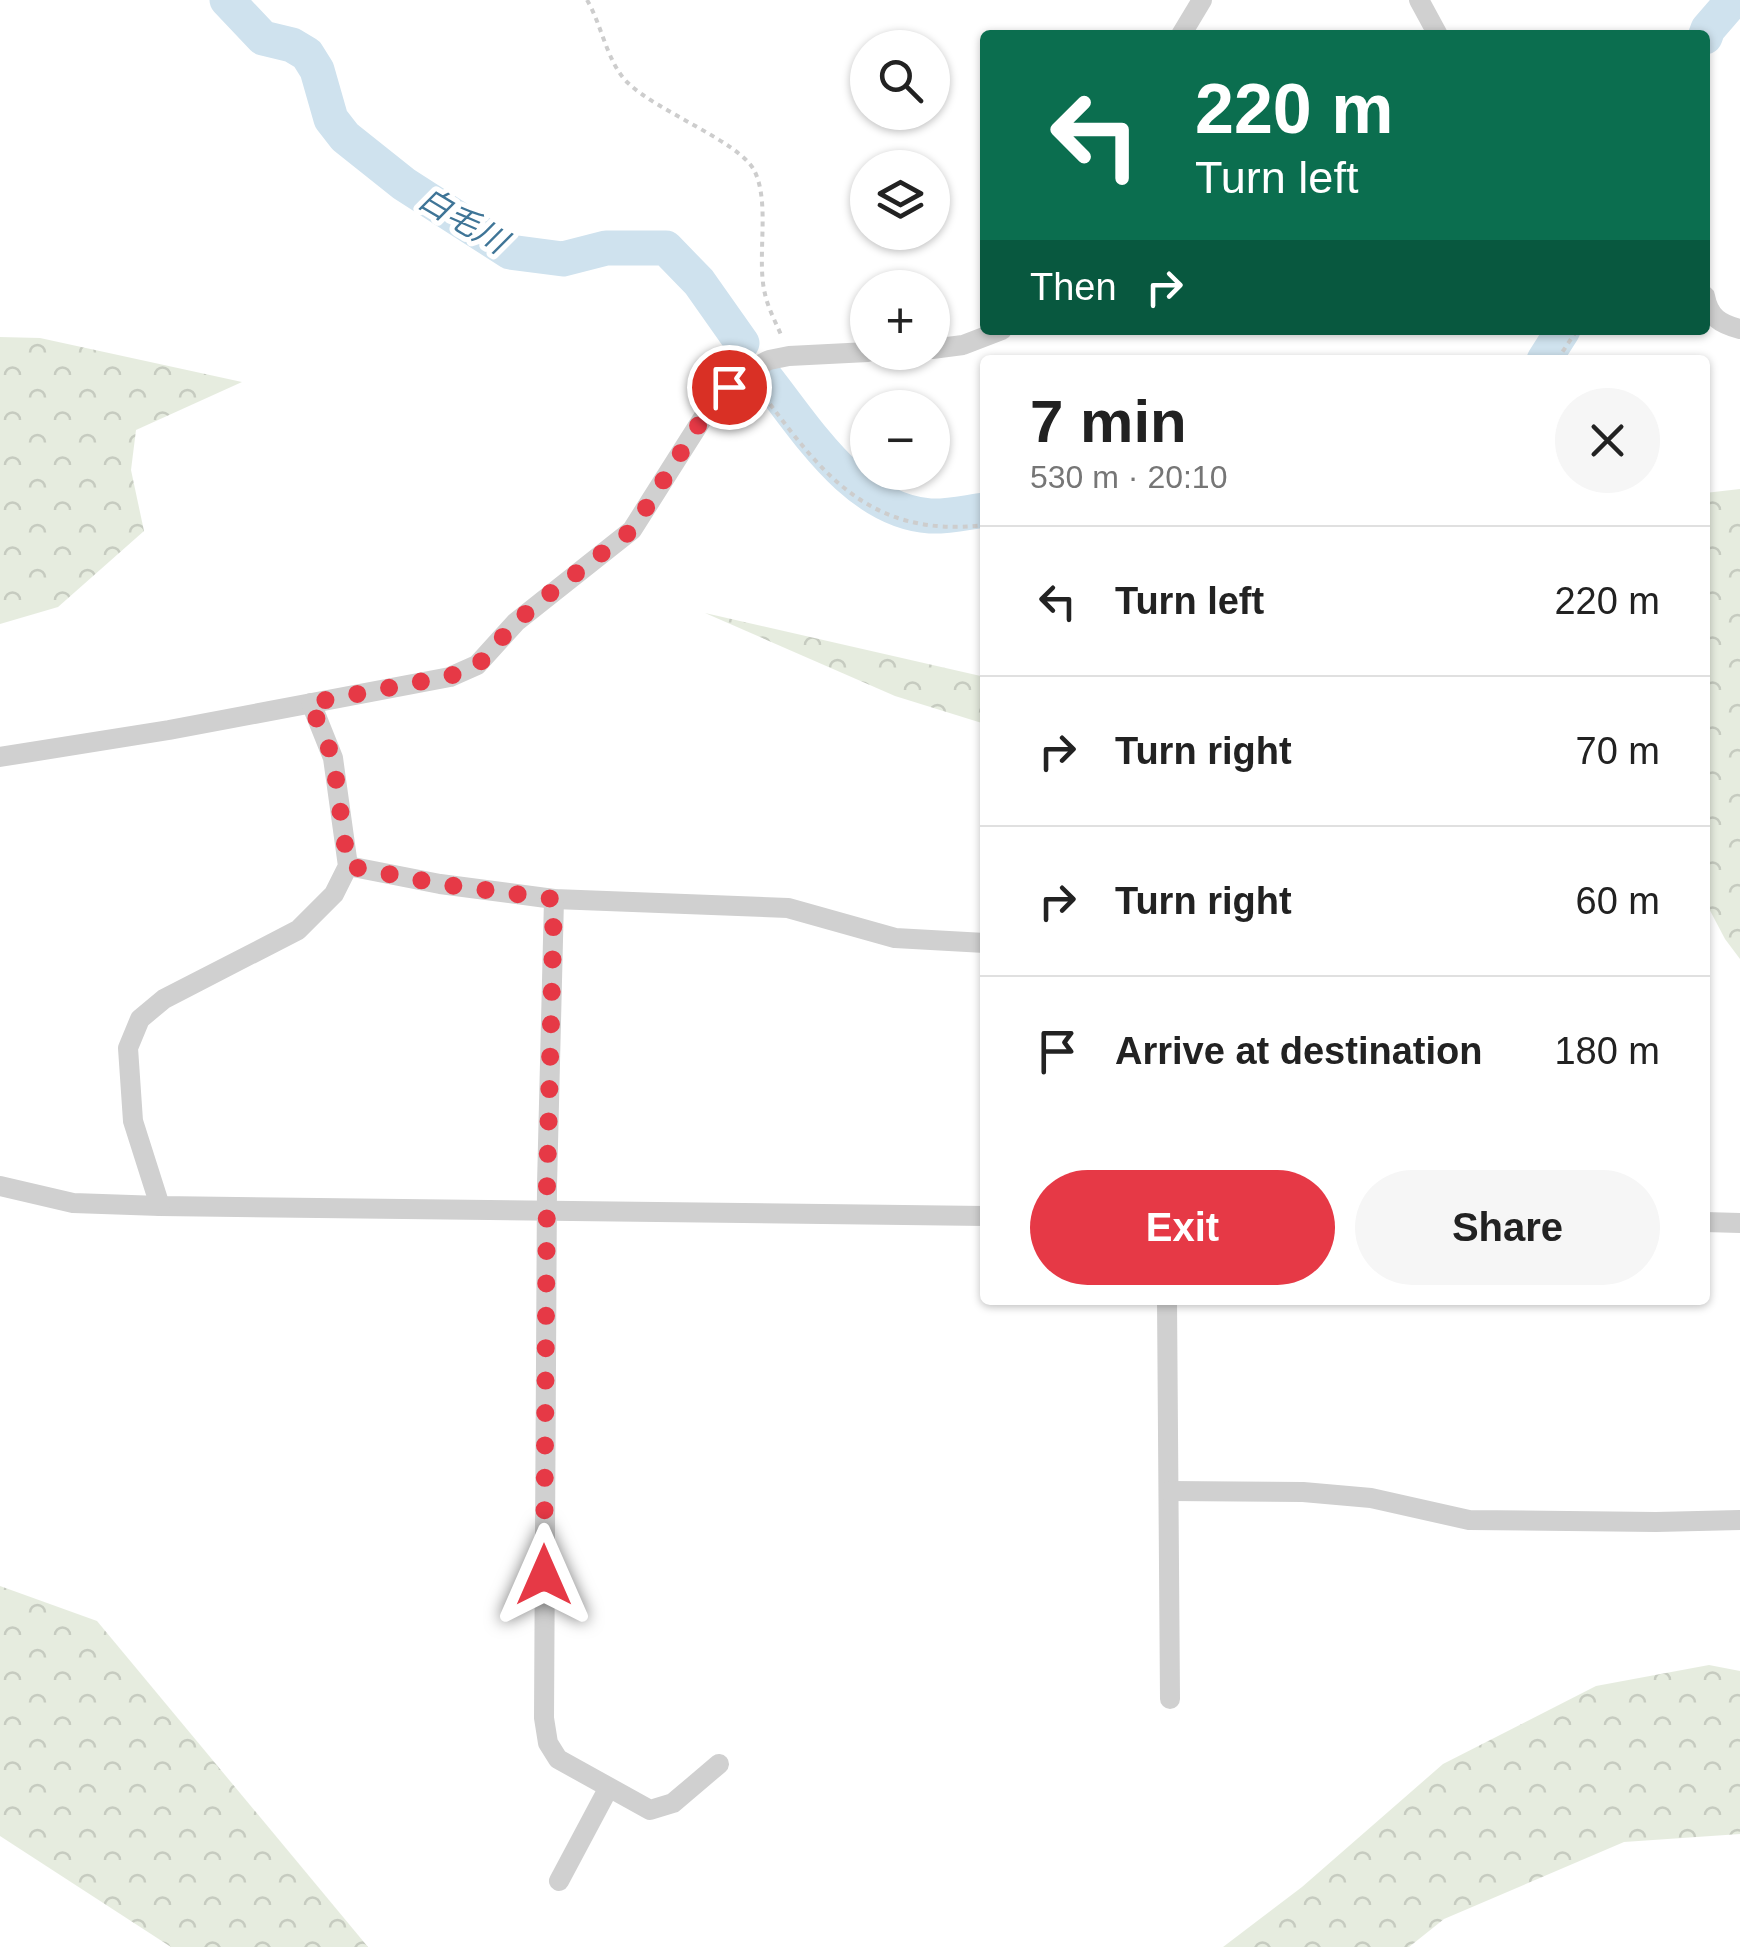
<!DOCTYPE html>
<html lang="en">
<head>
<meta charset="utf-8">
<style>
  :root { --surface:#fff; --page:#f6f6f6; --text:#222; --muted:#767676; --line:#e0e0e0; --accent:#e63946 }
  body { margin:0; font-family:Helvetica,"Noto Sans JP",sans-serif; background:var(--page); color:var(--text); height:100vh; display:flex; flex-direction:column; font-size:38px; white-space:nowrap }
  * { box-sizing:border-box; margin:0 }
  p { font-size:32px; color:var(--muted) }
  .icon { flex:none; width:55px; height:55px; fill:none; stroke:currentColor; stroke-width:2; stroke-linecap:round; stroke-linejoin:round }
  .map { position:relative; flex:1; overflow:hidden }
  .panel { position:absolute; left:980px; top:355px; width:730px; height:950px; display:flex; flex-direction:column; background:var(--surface); border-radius:10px; box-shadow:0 2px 8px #0004 }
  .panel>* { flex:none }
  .banner { position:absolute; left:980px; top:30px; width:730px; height:305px; border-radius:10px; box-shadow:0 2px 8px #0004; background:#0b6e4f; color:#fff; overflow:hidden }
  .fabs { position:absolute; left:850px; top:30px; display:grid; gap:20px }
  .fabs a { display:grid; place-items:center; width:100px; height:100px; border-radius:50%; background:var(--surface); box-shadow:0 2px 8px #0004; font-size:50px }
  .pin { position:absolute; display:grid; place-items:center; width:85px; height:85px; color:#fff; margin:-42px; border:5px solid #fff; border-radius:50%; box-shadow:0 2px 10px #0007 }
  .me { position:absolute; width:110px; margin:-55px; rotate:0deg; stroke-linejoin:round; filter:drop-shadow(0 0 8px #0008) }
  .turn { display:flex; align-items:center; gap:35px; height:210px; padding:0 50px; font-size:45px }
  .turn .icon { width:130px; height:130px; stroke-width:2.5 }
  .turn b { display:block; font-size:70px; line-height:85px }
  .then { display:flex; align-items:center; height:95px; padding:0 50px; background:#0003; gap:20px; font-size:38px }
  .round { display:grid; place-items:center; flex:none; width:105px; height:105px; border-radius:52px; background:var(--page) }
  .summary { display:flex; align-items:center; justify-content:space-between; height:170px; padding:0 50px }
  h1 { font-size:60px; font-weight:700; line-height:75px }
  .primary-button { display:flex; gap:20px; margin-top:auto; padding:20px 50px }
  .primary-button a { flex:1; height:115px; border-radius:60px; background:var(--accent); color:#fff; font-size:40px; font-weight:700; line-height:115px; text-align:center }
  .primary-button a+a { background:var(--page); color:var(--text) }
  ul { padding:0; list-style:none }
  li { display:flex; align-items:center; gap:30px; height:150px; padding:0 50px; border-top:2px solid var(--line) }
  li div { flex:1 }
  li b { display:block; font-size:38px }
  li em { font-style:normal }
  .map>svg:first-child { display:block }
  .forest { fill:url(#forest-crowns) }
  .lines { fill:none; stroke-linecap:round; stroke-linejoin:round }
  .river { stroke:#cfe2ee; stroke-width:35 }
  .path { stroke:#cdcdcd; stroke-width:4; stroke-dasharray:5 5; stroke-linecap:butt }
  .minor { stroke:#d0d0d0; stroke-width:20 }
  .route { stroke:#e63946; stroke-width:18; stroke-dasharray:0 32.4 }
  .labels { text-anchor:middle; stroke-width:10; stroke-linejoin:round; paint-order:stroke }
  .water-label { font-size:32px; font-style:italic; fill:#3f7597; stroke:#fff }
</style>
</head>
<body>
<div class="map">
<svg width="1740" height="1947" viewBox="0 0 1740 1947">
  <defs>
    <pattern id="forest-crowns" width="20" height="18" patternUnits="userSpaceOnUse" patternTransform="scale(2.5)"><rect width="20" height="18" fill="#e6ecdf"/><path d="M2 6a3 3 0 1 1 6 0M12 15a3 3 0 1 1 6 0" fill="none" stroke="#c6cbc0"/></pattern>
  </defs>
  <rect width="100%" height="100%" fill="#fff"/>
  <!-- forest -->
  <g class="forest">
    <path d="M0 337 40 338 242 382 136 430 131 470 144 531 58 607 0 624Z"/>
    <path d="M1740 489V959L1725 939 1705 901V493Z"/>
    <path d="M705 613 985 677V724L895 696Z"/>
    <path d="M0 1586 97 1621 368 1947H171L0 1836Z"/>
    <path d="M1709 1665 1740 1671V1834L1624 1842 1444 1919 1409 1947H1223L1302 1887 1443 1764 1596 1686Z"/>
  </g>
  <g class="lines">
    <!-- river -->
    <g class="river">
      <path d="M227 0 263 38 292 45 307 54 317 70 331 119 345 137 404 184 510 252 563 259 606 248H666L699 282 742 343"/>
      <path d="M1705 37 1708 29 1733 0"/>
      <path d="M1544 360 1563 330"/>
      <path d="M766 378C807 430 856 511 930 516 948 517 968 512 985 510"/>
    </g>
    <!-- path -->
    <g class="path">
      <path d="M587 0C602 25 607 63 628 83 658 112 738 141 754 170 771 203 756 258 765 294 768 308 776 323 782 337"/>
      <path d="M1557 360 1577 330"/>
      <path d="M758 388C820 471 867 539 985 525"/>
    </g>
    <!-- minor -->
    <g class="minor">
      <path d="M1419 0 1438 35"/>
      <path d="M1181 35 1202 0"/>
      <path d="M1705 296C1709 317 1720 324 1740 329"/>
      <path d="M932 349 963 345 1002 330"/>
      <path d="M0 757 169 730 450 677 477 665 516 622 632 530 713 402 746 372 769 360 789 356 868 352"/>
      <path d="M348 866 440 884 554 899 788 908 895 938 985 943"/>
      <path d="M554 899 547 1185 544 1718 548 1743 558 1759 650 1810 673 1803 719 1764"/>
      <path d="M0 1186 73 1203 160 1206 985 1216"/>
      <path d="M160 1206 133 1121 128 1048 140 1019 164 999 298 930 334 894 348 866 333 758 311 703"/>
      <path d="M1705 1222 1740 1223"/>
      <path d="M1167 1300 1170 1699"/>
      <path d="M1169 1491 1303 1492 1371 1498 1469 1520 1656 1522 1740 1520"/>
      <path d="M559 1881 608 1789"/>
    </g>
  </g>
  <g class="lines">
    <!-- route -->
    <path class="route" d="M544 1575 547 1185 554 899 440 884 348 866 333 758 310 703 450 676 478 665 516 622 544 598 632 530 713 402 729 387"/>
  </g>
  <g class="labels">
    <!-- water labels -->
    <g class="water-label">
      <text transform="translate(463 220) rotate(31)" y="11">白毛川</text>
    </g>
  </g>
</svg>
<div class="fabs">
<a><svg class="icon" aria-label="search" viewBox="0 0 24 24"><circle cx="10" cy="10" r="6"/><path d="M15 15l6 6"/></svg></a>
<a><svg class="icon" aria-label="layers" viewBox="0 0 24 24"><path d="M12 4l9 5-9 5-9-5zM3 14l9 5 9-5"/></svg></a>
<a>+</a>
<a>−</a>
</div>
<div class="pin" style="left:729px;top:387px;background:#d93025"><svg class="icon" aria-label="arrive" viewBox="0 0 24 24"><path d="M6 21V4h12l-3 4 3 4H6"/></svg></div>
<svg class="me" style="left:544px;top:1575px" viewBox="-20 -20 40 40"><path d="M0-17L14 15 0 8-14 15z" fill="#e63946" stroke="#fff" stroke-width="4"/></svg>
<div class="banner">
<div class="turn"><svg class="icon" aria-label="left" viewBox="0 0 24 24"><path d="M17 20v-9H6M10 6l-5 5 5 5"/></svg><div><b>220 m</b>Turn left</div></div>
<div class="then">Then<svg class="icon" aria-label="right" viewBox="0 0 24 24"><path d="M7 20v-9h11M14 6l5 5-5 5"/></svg></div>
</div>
<section class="panel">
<div class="summary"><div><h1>7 min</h1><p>530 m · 20:10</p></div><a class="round"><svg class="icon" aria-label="close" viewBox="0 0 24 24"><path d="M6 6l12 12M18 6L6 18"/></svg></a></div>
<ul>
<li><svg class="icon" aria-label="left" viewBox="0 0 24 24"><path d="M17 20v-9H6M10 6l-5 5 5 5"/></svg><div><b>Turn left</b></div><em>220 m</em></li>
<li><svg class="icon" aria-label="right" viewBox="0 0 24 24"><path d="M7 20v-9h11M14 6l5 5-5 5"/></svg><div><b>Turn right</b></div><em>70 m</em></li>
<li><svg class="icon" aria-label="right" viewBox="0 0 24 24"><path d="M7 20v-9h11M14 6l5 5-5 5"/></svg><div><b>Turn right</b></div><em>60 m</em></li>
<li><svg class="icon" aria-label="arrive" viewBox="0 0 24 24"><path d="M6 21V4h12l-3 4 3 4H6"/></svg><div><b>Arrive at destination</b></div><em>180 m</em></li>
</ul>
<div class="primary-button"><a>Exit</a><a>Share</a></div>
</section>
</div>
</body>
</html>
